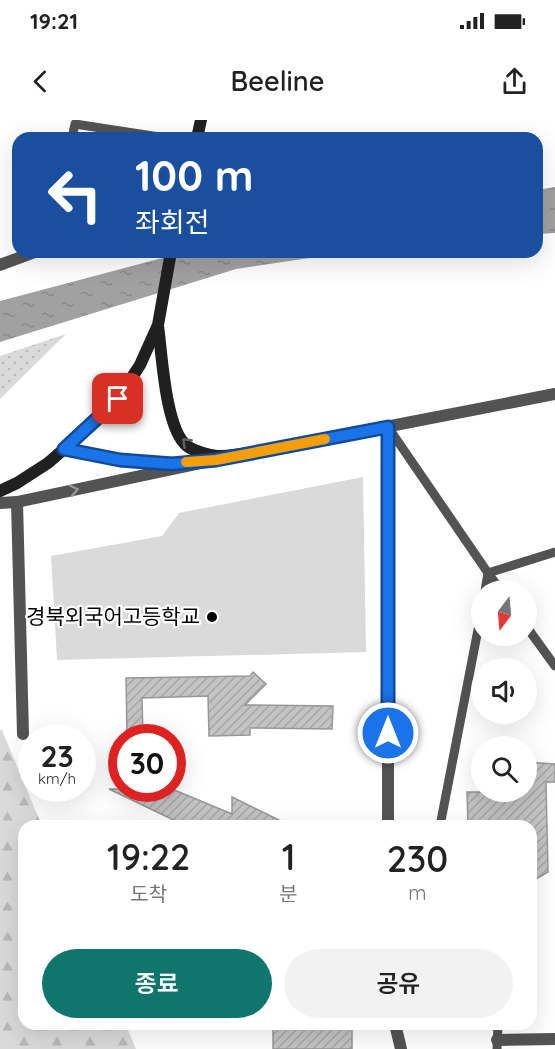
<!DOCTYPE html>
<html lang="ko">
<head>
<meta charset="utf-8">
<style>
  :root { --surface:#fff; --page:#f2f2f2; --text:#222; --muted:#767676; --accent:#0f766e }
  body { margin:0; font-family:Quicksand,"Noto Sans KR",sans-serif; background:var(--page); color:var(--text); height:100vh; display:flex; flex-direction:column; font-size:22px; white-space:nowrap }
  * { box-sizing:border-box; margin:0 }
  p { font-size:20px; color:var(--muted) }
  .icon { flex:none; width:33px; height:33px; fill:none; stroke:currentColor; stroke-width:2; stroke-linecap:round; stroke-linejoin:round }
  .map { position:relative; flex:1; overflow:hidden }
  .panel { position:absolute; left:18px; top:700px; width:519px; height:210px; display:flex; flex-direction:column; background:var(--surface); border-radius:18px; box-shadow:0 6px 24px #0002 }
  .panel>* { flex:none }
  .top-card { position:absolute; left:12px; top:12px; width:531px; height:126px; border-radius:18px; box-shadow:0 6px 24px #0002; background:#1a4fa0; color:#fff; overflow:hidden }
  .needle { width:39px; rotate:196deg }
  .fabs { position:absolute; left:471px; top:460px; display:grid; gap:12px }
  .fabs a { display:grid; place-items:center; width:66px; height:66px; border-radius:50%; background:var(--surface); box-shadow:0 6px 24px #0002; font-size:30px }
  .speed { position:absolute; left:18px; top:604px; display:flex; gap:12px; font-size:30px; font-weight:700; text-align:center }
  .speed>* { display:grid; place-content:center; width:78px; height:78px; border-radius:50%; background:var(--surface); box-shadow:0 6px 24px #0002; line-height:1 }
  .speed small { font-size:15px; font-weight:400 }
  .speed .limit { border:9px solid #d22; background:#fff; color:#111 }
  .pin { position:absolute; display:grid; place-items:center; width:51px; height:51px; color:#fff; margin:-26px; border-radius:12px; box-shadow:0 3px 9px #0006 }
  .me { position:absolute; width:66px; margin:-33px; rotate:0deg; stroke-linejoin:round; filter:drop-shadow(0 0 4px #0008) }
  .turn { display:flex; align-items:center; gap:21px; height:126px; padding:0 24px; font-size:27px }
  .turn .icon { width:78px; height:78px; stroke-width:2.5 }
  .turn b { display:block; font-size:42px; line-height:51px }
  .eta { display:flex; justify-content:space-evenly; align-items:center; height:102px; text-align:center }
  .eta b { font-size:36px; font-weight:600; line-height:42px }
  .action { display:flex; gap:12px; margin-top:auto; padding:12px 24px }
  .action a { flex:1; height:69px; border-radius:36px; background:var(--accent); color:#fff; font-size:24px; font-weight:600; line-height:69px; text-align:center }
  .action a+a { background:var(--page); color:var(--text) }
  .status { display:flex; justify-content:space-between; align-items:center; height:42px; padding:0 30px; background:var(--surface); direction:ltr }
  .status svg { height:16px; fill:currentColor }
  header { display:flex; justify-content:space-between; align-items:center; height:78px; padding:0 24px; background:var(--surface); font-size:27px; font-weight:600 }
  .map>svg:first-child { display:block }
  .forest { fill:url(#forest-firs) }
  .park { fill:url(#park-dots) }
  .garden { fill:#dadada }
  .water { fill:url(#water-ripples) }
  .building { fill:url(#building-hatch); stroke:#979797; stroke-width:1.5 }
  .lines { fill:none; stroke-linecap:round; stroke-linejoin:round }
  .lane { stroke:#535353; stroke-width:9 }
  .street { stroke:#535353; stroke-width:12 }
  .secondary { stroke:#202020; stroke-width:12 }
  .oneway { stroke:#636363 }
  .oneway2 { stroke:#989898 }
  .route-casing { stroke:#114b97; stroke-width:15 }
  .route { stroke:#1a73e8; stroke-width:10 }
  .slow { stroke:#f59e0b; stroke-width:10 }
  .poi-dot { fill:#000; stroke:#fff; stroke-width:2 }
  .labels { text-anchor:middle; stroke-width:4.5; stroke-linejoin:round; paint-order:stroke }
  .poi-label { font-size:21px; fill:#000; stroke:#fff; text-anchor:end }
</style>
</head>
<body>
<div class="status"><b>19:21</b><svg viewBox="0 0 49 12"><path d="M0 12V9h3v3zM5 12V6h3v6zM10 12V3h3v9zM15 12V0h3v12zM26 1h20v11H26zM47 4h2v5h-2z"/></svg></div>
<header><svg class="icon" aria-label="back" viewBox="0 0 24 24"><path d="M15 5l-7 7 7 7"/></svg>Beeline<svg class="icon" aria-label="share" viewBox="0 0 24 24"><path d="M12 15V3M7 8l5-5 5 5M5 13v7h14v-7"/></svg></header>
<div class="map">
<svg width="555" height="929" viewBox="0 0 555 929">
  <defs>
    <pattern id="forest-firs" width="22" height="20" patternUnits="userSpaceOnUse" patternTransform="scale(1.5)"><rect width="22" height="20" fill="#dadada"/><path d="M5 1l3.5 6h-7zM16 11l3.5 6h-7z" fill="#b9b9b9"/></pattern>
    <pattern id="park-dots" width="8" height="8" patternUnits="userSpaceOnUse" patternTransform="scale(1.5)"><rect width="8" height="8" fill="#dadada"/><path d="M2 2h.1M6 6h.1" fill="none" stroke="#b9b9b9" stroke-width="1.8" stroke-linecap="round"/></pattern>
    <pattern id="water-ripples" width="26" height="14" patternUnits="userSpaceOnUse" patternTransform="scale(1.5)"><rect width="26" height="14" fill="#a1a1a1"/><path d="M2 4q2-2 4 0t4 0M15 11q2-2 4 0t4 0" fill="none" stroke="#898989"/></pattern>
    <pattern id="building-hatch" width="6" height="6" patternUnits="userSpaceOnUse" patternTransform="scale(1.5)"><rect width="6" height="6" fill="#c3c3c3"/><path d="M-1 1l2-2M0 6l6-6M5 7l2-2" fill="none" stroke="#a6a6a6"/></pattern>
  </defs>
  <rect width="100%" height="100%" fill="#fff"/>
  <!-- forest -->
  <path class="forest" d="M0 610H2L42 706H24V904L126 905 136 929H0Z"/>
  <!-- park -->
  <path class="park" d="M66 214 0 279V236Z"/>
  <!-- garden -->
  <path class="garden" d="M363 357 366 532 57 540 51 436 162 416 179 393Z"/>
  <!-- water -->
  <g class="water">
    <path d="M555 67V113L537 114V70Z"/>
    <path d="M185 132H350L236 149 0 222V181Z"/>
  </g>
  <!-- building -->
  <g class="building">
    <path d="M253 552 266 564 245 585 333 586 332 609 250 608V615L209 616 208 576 142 578 143 618H127L126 558 250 556Z"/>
    <path d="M526 642 555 644V662H546L548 752 531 762V706H468L467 672H526Z"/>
    <path d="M109 669H172L232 694V677L291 706H186Z"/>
    <rect x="273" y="904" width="79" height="25"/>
  </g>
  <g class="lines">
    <!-- lane -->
    <g class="lane">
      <path d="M72 18 75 4 166 18"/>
      <path d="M388 307 488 453 485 471"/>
      <path d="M501 471 488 453 555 432"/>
      <path d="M526 506 555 546"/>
      <path d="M440 706 482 489"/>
      <path d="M497 929 498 904"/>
    </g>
    <!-- street -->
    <g class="street">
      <path d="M0 145 35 132"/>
      <path d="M64 329 120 340 175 343"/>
      <path d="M272 329 555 274"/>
      <path d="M17 382 23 614"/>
      <path d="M0 383 17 382 225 338"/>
      <path d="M388 706V307"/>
      <path d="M395 904 401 929"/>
      <path d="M497 920 555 919"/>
    </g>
    <!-- secondary -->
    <g class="secondary">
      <path d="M197 18 201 0"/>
      <path d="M158 206C162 233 165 309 187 326 194 331 208 335 217 336 234 337 264 330 281 327"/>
      <path d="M0 371 17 363 48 343 94 303 118 279 140 245 158 205 171 132"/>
    </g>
  </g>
  <!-- one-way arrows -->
  <defs><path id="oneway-chevron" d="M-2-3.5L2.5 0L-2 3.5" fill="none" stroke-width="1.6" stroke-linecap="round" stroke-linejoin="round" transform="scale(1.5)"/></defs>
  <use class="oneway" href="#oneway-chevron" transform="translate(186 322) rotate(-136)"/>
  <use class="oneway2" href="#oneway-chevron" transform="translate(74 370) rotate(-12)"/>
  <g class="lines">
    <!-- route casing -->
    <g class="route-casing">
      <path id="route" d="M118 279 64 329 120 340 172 344 216 340 388 307V613"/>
    </g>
    <!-- route -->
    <use href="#route" class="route"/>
    <!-- slow -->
    <path class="slow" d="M186 342 216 340 325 319"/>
  </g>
  <!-- markers -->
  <circle class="poi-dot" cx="212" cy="497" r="6"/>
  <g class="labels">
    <!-- poi labels -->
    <g class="poi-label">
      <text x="200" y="504">경북외국어고등학교</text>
    </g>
  </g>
</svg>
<div class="fabs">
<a><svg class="needle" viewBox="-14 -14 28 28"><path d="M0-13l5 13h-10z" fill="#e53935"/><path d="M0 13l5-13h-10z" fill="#767676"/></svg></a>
<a><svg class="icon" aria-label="sound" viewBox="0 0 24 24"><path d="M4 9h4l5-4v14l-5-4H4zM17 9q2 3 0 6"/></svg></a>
<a><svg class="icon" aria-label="search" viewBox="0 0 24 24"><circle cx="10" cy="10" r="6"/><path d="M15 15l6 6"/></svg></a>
</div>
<div class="speed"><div>23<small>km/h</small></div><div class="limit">30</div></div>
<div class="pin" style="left:118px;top:279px;background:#d93025"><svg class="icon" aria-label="arrive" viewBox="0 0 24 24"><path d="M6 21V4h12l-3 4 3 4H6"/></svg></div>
<svg class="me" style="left:388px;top:613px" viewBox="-20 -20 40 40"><circle r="17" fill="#1a73e8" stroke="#fff" stroke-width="3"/><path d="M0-11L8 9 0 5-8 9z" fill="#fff"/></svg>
<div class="top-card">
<div class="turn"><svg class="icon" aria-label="left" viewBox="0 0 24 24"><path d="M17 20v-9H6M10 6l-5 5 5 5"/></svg><div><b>100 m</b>좌회전</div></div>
</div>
<section class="panel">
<div class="eta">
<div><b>19:22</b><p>도착</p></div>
<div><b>1</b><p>분</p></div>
<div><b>230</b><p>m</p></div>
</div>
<div class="action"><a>종료</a><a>공유</a></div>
</section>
</div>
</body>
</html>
